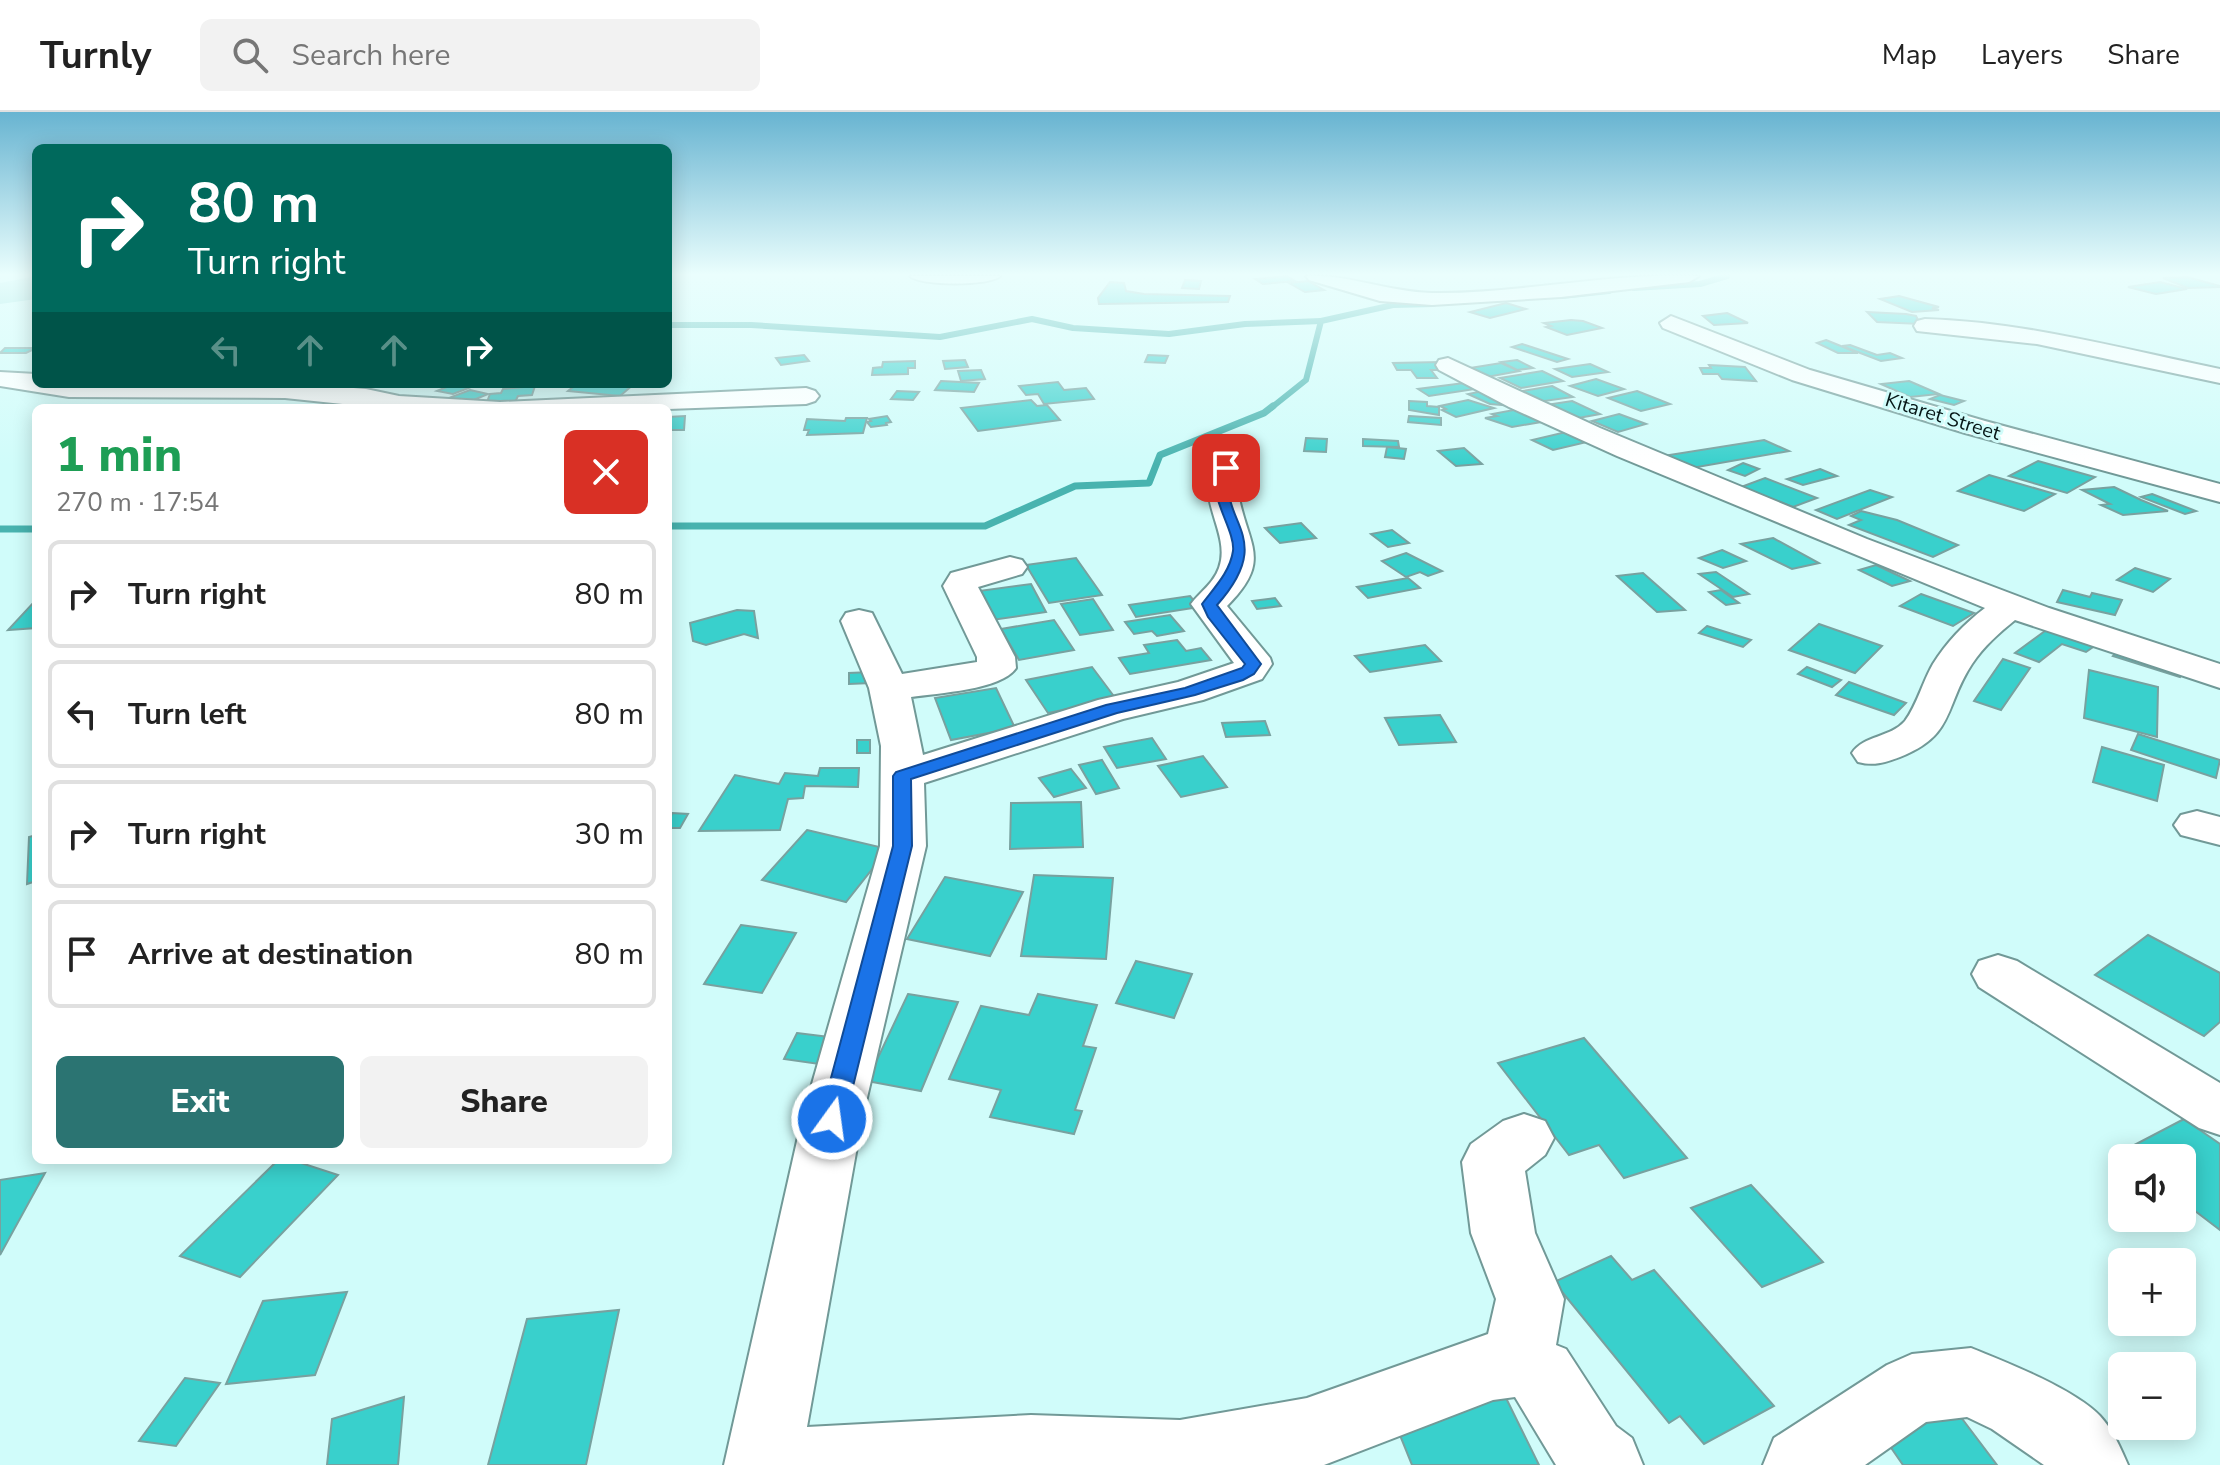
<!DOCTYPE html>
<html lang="en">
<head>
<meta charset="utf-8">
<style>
  :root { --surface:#fff; --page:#f2f2f2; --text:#222; --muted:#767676; --line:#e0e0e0; --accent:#2b7472 }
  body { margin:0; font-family:"Nunito Sans",sans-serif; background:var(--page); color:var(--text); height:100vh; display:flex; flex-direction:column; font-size:30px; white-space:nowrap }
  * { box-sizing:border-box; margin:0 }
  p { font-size:26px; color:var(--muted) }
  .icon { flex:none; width:44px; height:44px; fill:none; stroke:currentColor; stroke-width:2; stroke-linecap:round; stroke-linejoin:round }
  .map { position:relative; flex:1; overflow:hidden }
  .details { position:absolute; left:32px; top:292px; width:640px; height:760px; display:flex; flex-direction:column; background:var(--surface); border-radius:12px; box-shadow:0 4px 20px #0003 }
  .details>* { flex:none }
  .top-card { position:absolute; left:32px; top:32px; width:640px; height:244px; border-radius:12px; box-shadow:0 4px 20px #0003; background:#00695c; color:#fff; overflow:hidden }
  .fabs { position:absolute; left:2108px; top:1032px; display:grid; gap:16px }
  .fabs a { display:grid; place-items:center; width:88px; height:88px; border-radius:12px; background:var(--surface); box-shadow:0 4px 20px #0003; font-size:40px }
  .pin { position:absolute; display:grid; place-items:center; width:68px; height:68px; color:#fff; margin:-34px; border-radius:16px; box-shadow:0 4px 12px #0006 }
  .me { position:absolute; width:88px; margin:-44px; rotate:14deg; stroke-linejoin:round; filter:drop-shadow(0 0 6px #0008) }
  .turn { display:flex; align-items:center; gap:28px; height:168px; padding:0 24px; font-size:36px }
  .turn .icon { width:104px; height:104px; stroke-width:2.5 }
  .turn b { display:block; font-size:56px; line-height:68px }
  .lanes { display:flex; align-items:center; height:76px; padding:0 24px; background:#0003; justify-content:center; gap:40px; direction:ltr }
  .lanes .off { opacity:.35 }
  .round { display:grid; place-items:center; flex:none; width:84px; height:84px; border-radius:12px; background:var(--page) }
  .overview { display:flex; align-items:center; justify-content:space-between; height:136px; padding:0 24px }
  h1 { font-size:48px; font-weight:800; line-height:60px; color:#1e9e55 }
  .action { display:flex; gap:16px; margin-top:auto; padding:16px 24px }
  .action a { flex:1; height:92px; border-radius:12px; background:var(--accent); color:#fff; font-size:32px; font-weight:800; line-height:92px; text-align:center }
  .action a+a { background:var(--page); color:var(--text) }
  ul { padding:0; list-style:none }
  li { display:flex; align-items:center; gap:24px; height:108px; margin:0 16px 12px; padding:0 8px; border:4px solid var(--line); border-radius:12px }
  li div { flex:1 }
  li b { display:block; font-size:30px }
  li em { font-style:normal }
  header { display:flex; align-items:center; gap:48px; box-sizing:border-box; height:112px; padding:0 40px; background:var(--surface); border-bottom:2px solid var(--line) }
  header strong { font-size:38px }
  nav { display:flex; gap:44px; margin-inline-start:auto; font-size:28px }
  .search { width:560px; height:72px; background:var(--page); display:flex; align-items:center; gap:20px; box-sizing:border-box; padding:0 28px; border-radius:12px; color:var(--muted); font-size:30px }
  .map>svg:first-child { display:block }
  .green { fill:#87d9d5 }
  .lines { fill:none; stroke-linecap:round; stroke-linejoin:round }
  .stream-far1 { stroke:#48b3af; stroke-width:6 }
  .stream { stroke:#48b3af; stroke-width:7 }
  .building { fill:#39d0cc; stroke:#78a19f; stroke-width:2 }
  .minor-casing { stroke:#719997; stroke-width:4 }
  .minor { fill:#fff; fill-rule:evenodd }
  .route { fill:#1a73e8; stroke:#114b97; stroke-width:2 }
  .labels { text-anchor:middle; stroke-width:6; stroke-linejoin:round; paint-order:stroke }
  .far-street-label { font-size:20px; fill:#061616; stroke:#d0fcfa }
</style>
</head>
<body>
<header>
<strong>Turnly</strong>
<div class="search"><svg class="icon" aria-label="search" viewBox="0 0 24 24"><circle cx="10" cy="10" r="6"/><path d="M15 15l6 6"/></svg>Search here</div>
<nav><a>Map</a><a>Layers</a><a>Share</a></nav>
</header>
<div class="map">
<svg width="2220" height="1353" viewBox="0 0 2220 1353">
  <rect width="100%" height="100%" fill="#d0fcfa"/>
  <!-- green -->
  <path class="green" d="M36 164V187L0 192V171Z"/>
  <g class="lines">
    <!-- stream-far1 -->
    <g class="stream-far1">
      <path d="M1634 176 1700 172 1727 164"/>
      <path d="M1562 184 1609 179"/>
      <path d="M668 213H751L940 225 1032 207 1073 216 1169 222 1245 212 1321 209"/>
      <path d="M1271 296 1306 268 1321 209 1393 193 1433 192"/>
    </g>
    <!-- stream -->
    <g class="stream">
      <path d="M668 414H985L1075 374 1149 371 1160 343 1264 301 1273 294"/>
      <path d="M0 417H36"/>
    </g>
  </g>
  <!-- building -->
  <g class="building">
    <path d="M1287 164 1295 169 1263 172 1255 167Z"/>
    <path d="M2187 165 2220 174V175L2188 176 2163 166Z"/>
    <path d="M1185 168 1201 169 1199 177 1182 176Z"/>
    <path d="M1308 169 1324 178 1305 180 1289 171Z"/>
    <path d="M1110 170 1124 171 1126 179 1144 182 1230 184 1228 190 1099 192 1098 186Z"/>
    <path d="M2160 170 2187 177 2156 182 2128 175Z"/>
    <path d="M1899 184 1939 195 1932 196 1939 198 1912 200 1880 187Z"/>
    <path d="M1506 191 1526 197 1490 206 1470 200Z"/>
    <path d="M1867 200 1906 202 1916 204 1920 212 1877 210Z"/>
    <path d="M1727 201 1748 211 1714 213 1703 204Z"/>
    <path d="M1571 208 1583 209 1602 216 1567 223 1546 215 1551 214 1544 211Z"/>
    <path d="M1826 228 1858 241H1838L1817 231Z"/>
    <path d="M1522 232 1568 247 1557 250 1512 235Z"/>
    <path d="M1850 233 1877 243 1890 241 1902 246 1881 249 1842 234Z"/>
    <path d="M5 236H36L26 241H0Z"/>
    <path d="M804 243 809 249 781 253 776 246Z"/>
    <path d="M1148 243 1168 244 1165 251 1145 250Z"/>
    <path d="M965 248 968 255 945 257 943 249Z"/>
    <path d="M1517 248 1533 256 1517 258 1501 250Z"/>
    <path d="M915 249V256H908V262L872 263 873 256 882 255 883 250Z"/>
    <path d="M1441 250 1447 258H1431L1437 266H1417L1411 258H1397L1393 251Z"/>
    <path d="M1501 251 1519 259 1487 265 1470 256Z"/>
    <path d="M1590 252 1608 260 1572 265 1555 257Z"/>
    <path d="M1709 253 1745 255 1756 269 1722 267 1718 262H1703L1700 256H1711Z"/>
    <path d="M981 258 985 267 961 269 958 259Z"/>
    <path d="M1542 259 1563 269 1521 276 1500 266Z"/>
    <path d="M1596 267 1624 277 1598 284 1570 274Z"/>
    <path d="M941 269 979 271 974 280 935 278Z"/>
    <path d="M1909 269 1939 282 1910 285 1881 272Z"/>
    <path d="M1058 270 1064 278 1086 276 1094 287 1044 292 1038 282 1026 283 1019 274Z"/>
    <path d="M1464 271 1475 277 1429 284 1418 277Z"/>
    <path d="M454 272H466L474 274 453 282 437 279Z"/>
    <path d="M577 272H634L620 284 568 279Z"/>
    <path d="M535 274 532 283 518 284 515 290H487L490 282 501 281 503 277Z"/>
    <path d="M1552 274 1573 285 1537 290 1517 280Z"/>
    <path d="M470 278 488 282 464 292 446 287Z"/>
    <path d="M897 279 919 280 913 288 891 287Z"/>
    <path d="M1483 279 1514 294 1490 292 1468 282Z"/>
    <path d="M1637 279 1670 292 1641 299 1608 286Z"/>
    <path d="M1940 283 1964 289 1954 293 1930 287Z"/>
    <path d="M1031 288 1037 294 1047 293 1060 308 978 319 961 296Z"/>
    <path d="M1468 288 1494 296 1456 305 1442 298 1446 297 1440 294Z"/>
    <path d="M1409 289 1427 290V294L1439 295V303L1409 298Z"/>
    <path d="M1572 289 1600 302 1573 307 1546 293Z"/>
    <path d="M1519 297 1547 309 1512 315 1485 306 1497 304 1492 302Z"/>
    <path d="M1619 302 1646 312 1618 320 1592 309Z"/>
    <path d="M685 304 684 318H668V305Z"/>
    <path d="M887 304 891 310 886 311 887 313 871 315 867 310 871 309 869 307Z"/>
    <path d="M1409 304 1441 306V313L1408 310Z"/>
    <path d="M846 306H867L863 321 807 323 809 318H804L807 307 845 309Z"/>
    <path d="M1566 320 1587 330 1553 338 1532 328Z"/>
    <path d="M1306 326 1327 327 1326 340 1304 339Z"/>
    <path d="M1363 327 1398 329 1399 335 1363 334Z"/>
    <path d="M1764 328 1789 339 1686 357 1663 344Z"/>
    <path d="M1387 335 1406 337 1404 347 1385 345Z"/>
    <path d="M1464 336 1482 352 1456 354 1438 339Z"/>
    <path d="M2038 349 2095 365 2067 381 2009 364Z"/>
    <path d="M1743 351 1759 357 1745 364 1728 358Z"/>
    <path d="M1820 357 1837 364 1803 373 1787 367Z"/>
    <path d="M1989 363 2055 382 2024 399 1958 379Z"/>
    <path d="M1765 366 1817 386 1793 395 1741 375Z"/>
    <path d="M2114 375 2141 388 2168 399 2123 403 2101 393 2110 392 2082 378Z"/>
    <path d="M1870 378 1892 385 1837 407 1816 398Z"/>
    <path d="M2152 382 2196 399 2185 402 2141 385Z"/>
    <path d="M1861 399 1897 408 1958 433 1933 445 1849 413 1861 408 1851 404Z"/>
    <path d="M1301 411 1316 426 1280 431 1265 416Z"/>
    <path d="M1392 418 1409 431 1388 435 1371 422Z"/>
    <path d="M1773 426 1819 451 1792 457 1741 432Z"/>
    <path d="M1722 438 1746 449 1723 456 1699 446Z"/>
    <path d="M1406 441 1442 459 1428 464 1420 460 1406 465 1382 449Z"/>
    <path d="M1076 446 1102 483 1049 491 1026 453Z"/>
    <path d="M1876 453 1910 469 1892 474 1859 458Z"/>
    <path d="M2135 456 2170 467 2153 480 2117 468Z"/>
    <path d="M1716 460 1749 482 1733 485 1699 462Z"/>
    <path d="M1643 461 1685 498 1657 500 1617 464Z"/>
    <path d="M1408 466 1420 476 1368 486 1357 475Z"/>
    <path d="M1031 472 1046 500 992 508 979 479Z"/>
    <path d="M1721 478 1739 491 1726 493 1709 480Z"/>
    <path d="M2063 478 2090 485 2092 481 2122 488 2115 503 2057 490Z"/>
    <path d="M1921 482 1974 501 1953 514 1900 494Z"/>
    <path d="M1190 484 1199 495 1136 505 1129 493Z"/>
    <path d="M1275 486 1281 494 1257 497 1252 489Z"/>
    <path d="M1093 487 1113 518 1080 523 1061 492Z"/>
    <path d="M34 490 36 516 8 518Z"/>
    <path d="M737 498 754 499 758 526 744 522 706 533 693 529 690 511Z"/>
    <path d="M1170 503 1184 519 1157 524 1152 519 1134 522 1125 510Z"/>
    <path d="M1054 508 1074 538 1019 548 1001 517Z"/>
    <path d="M1819 512 1882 534 1855 561 1789 538Z"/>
    <path d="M1707 514 1751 528 1743 535 1699 521Z"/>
    <path d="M2049 516 2096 533 2086 540 2062 532 2039 550 2015 541Z"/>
    <path d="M1177 528 1186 539 1201 536 1211 548 1130 562 1119 546 1149 541 1144 533Z"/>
    <path d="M1425 533 1441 549 1370 560 1355 544Z"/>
    <path d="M2118 539 2184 560 2180 565 2113 544Z"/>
    <path d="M2003 547 2030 556 2001 598 1974 589Z"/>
    <path d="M1092 555 1116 587 1048 601 1026 568Z"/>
    <path d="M1807 555 1841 568 1832 575 1798 562Z"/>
    <path d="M2089 558 2158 575 2157 625 2084 606Z"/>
    <path d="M871 560V571L849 572V561Z"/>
    <path d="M1849 570 1906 591 1894 603 1836 583Z"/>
    <path d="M996 576 1015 616 951 628 935 586Z"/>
    <path d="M1440 603 1456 630 1399 633 1385 606Z"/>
    <path d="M1265 609 1270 623 1226 625 1222 611Z"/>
    <path d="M2138 622 2220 648 2216 666 2131 638Z"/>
    <path d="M1152 626 1166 647 1117 656 1104 635Z"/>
    <rect x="857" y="628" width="13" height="13"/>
    <path d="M2102 635 2164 653 2157 689 2093 670Z"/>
    <path d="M1203 644 1227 675 1181 685 1158 654Z"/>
    <path d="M1102 648 1119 676 1096 682 1079 653Z"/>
    <path d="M820 656H859L858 675 805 674 803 686 788 687 780 718 699 719 735 663 779 672 785 661 818 664Z"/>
    <path d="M1071 657 1086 676 1054 685 1039 666Z"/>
    <path d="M1081 690 1083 735 1010 737 1011 691Z"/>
    <path d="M672 701 688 702 680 716H668Z"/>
    <path d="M807 718 888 737 846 790 762 768Z"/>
    <path d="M36 723V769L27 772 29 725Z"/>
    <path d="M1034 763 1113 766 1106 847 1021 844Z"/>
    <path d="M945 765 1023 780 990 844 907 827Z"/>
    <path d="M741 813 796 821 762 881 704 872Z"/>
    <path d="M2148 823 2220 861V910L2204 924 2095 863Z"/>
    <path d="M1136 849 1192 862 1174 906 1116 891Z"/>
    <path d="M908 882 958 890 921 979 867 969Z"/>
    <path d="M1038 882 1097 893 1083 934 1096 936 1075 998 1082 999 1074 1022 990 1005 1001 978 949 967 981 894 1029 903Z"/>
    <path d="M797 921 838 926 826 953 784 947Z"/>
    <path d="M1584 926 1687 1046 1624 1066 1599 1033 1569 1043 1498 951Z"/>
    <path d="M2184 1007 2220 1032V1118L2182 1089V1046H2125L2119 1041Z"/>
    <path d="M278 1048H292L338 1063 240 1165 180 1144Z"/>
    <path d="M45 1061 0 1143V1068Z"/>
    <path d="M1751 1073 1823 1150 1762 1175 1691 1096Z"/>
    <path d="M1611 1144 1632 1168 1654 1158 1774 1294 1704 1332 1680 1304 1669 1311 1554 1170Z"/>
    <path d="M347 1180 315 1263 226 1272 263 1189Z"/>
    <path d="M619 1198 586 1353H488L527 1207Z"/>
    <path d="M185 1266 220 1271 176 1334 139 1329Z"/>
    <path d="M1505 1284 1539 1353H1412L1395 1311Z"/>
    <path d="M404 1285 398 1353H327L332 1307Z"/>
    <path d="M1951 1292 1997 1353H1903L1874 1311Z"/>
  </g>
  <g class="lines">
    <!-- minor casing -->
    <g class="minor-casing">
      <g id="minor">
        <path d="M910 164H1000C991 174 919 174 910 164Z"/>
        <path d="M1306 164C1349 162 1387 180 1432 181 1521 182 1610 160 1699 164L1689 170 1561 185 1432 193 1380 189 1309 168Z"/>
        <path d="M1671 204 1810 258 1985 309 2220 372V390L1965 321 1792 268 1663 216 1660 211Z"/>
        <path d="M1925 207C2026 210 2122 237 2220 257V271L2037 232 1917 219 1914 214 1917 209Z"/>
        <path d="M1448 246 1600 316 1867 427 2049 496 2220 552V576L2015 508C1999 521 1984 534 1972 552 1944 594 1956 623 1900 645 1884 651 1874 654 1858 650L1852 641C1864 623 1890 626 1905 609 1917 593 1923 569 1933 552 1946 531 1965 511 1985 496L1617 344 1509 295 1439 258 1436 253 1439 248Z"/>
        <path d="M0 260 36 262V272H304L366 277 399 284 500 290 806 276 815 279 819 284 815 289 806 292 668 297 381 296 285 286 69 285 0 274Z"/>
        <path d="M1226 347 1236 350C1243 360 1237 373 1239 386 1249 435 1272 449 1227 494L1270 546 1272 552 1262 567 1203 588 1123 607 924 671 926 734 862 1007 807 1315 1031 1303 1180 1308 1307 1286 1488 1222 1496 1187 1471 1121 1462 1050 1471 1032 1503 1009 1524 1002 1545 1009 1554 1026 1545 1043 1525 1059 1535 1121 1564 1187 1556 1233 1566 1237 1616 1314 1632 1326 1643 1353H1556L1515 1285 1493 1288 1324 1353H724L802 1007 880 734 881 634 869 576 841 509 846 501 859 498 872 501 902 562 977 550V545L943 474 951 461 1010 445 1022 448 1027 455 1022 462 978 475 1015 545 1016 556C1001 578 938 581 911 585L923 643 1098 588 1178 570 1234 551 1191 492C1200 480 1214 471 1219 456 1232 421 1192 384 1216 350Z"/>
        <path d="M2197 699 2220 705V733L2181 723 2174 713 2181 703Z"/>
        <path d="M1998 843 2017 849 2220 971V1023L2199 1016 1979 875 1972 862 1979 849Z"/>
        <path d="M1971 1236C2006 1250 2074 1277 2100 1304 2113 1318 2120 1335 2128 1353H2044L1992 1317 1967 1305 1926 1310 1865 1353H1763L1774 1326 1887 1253 1912 1242Z"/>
      </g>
    </g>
    <!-- minor -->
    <use href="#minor" class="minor"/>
  </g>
  <!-- sky -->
  <linearGradient id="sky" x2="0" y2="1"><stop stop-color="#68b4d1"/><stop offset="0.46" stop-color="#eafefd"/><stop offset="1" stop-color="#eafefd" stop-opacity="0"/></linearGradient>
  <rect width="2220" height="353" fill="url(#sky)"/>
  <!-- route -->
  <path class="route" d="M1226 353 1232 356C1213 409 1280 422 1217 493L1261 552 1254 562 1243 568 1195 583 1117 601 911 667 912 734 845 1007 841 1014 832 1017 824 1014 820 1007 893 734V664L896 660 1106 593 1185 576 1242 556 1245 552 1208 505 1202 492C1214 476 1230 460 1233 439 1236 415 1196 368 1226 353Z"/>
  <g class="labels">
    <!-- far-street labels -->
    <g class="far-street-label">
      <text transform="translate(1943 304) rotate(17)" y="7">Kitaret Street</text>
    </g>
  </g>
</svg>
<div class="fabs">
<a><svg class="icon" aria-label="sound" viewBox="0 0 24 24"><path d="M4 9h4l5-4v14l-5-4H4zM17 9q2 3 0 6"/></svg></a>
<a>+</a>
<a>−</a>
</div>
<div class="pin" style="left:1226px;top:356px;background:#d93025"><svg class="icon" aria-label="arrive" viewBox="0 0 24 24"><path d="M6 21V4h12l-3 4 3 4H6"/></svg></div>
<svg class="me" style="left:832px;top:1007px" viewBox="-20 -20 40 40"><circle r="17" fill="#1a73e8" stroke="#fff" stroke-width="3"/><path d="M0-11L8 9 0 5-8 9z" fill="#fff"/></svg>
<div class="top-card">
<div class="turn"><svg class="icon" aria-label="right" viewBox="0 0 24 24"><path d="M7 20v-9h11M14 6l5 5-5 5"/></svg><div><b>80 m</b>Turn right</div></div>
<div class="lanes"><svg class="icon off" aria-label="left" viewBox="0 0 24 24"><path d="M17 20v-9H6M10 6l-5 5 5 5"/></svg><svg class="icon off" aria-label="ahead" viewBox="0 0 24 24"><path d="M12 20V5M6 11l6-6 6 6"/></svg><svg class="icon off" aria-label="ahead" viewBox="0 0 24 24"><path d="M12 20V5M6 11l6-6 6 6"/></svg><svg class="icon" aria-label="right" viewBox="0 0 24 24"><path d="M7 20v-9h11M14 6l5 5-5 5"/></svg></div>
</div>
<section class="details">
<div class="overview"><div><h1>1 min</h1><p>270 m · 17:54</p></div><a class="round" style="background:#d93025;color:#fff"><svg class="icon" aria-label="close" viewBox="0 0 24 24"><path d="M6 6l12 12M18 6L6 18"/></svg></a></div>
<ul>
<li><svg class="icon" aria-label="right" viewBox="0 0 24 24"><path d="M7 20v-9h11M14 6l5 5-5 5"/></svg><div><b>Turn right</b></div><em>80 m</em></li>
<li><svg class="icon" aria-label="left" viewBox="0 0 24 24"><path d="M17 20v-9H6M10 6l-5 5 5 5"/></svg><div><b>Turn left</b></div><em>80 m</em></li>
<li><svg class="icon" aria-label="right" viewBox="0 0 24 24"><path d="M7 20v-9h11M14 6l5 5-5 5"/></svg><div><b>Turn right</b></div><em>30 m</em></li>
<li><svg class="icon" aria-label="arrive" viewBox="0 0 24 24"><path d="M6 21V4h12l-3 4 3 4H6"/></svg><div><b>Arrive at destination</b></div><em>80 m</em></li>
</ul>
<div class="action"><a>Exit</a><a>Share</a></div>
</section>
</div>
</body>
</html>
